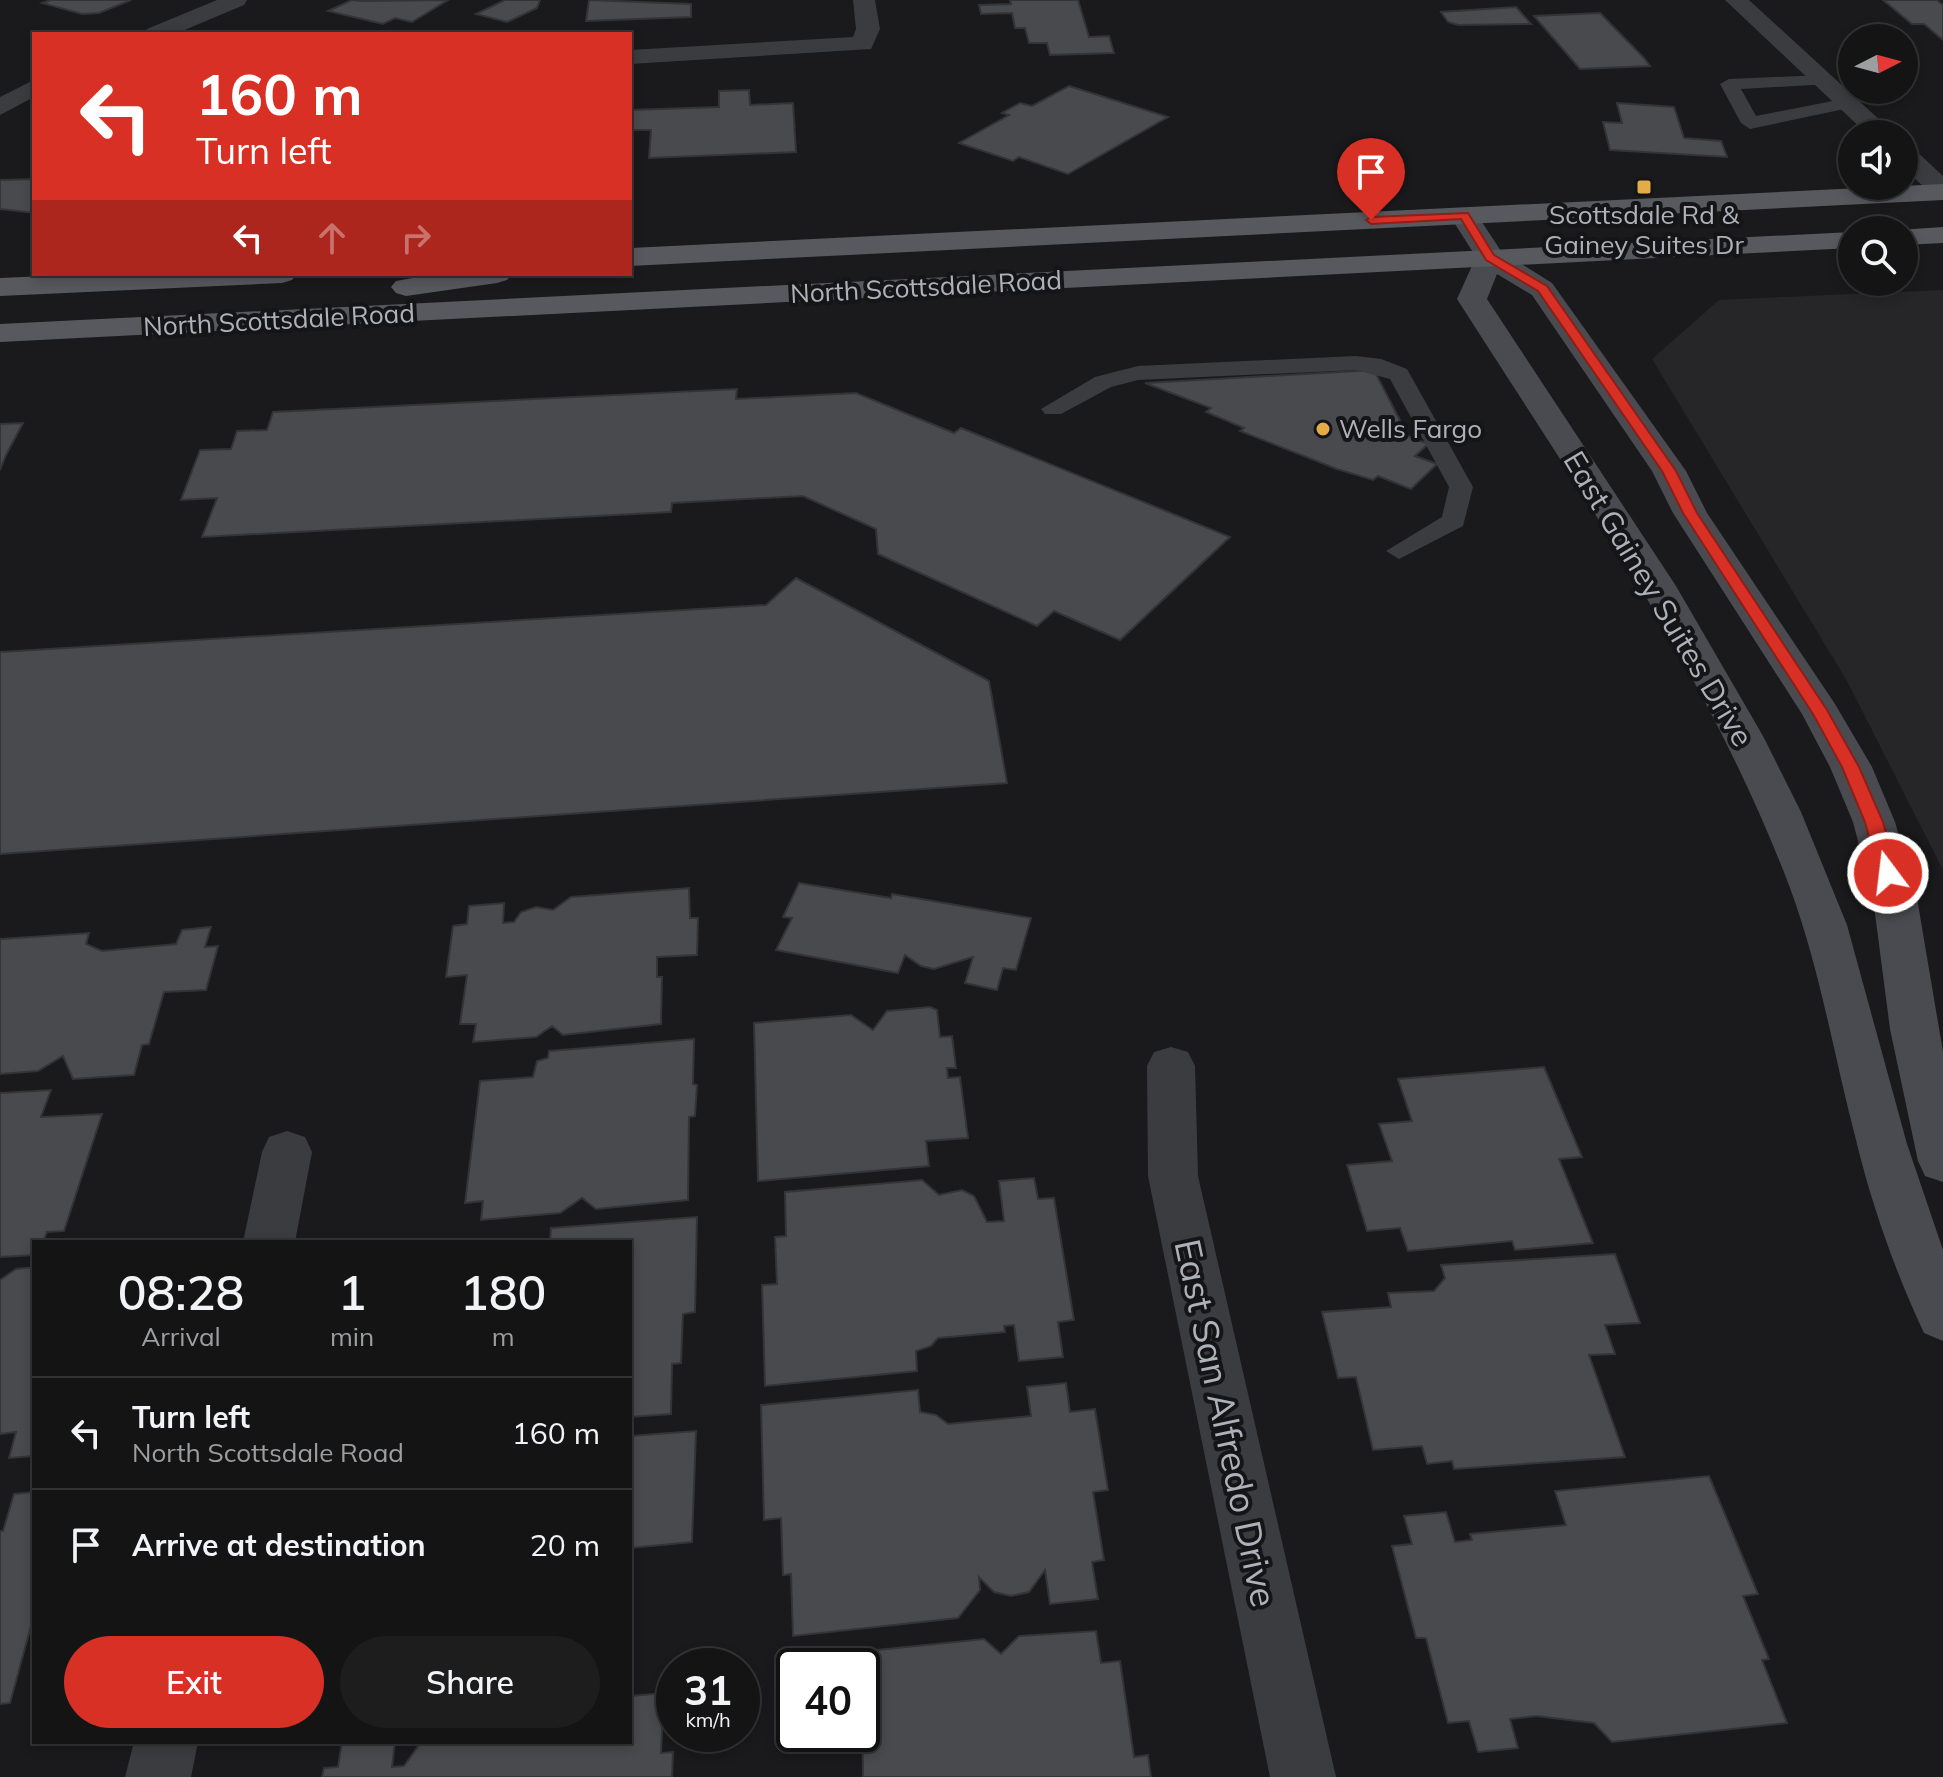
<!DOCTYPE html>
<html lang="en">
<head>
<meta charset="utf-8">
<style>
  :root { --surface:#141415; --page:#1d1d1e; --text:#f1f3f6; --muted:#9d9ea0; --line:#333334; --accent:#d93025 }
  body { margin:0; font-family:Mulish,sans-serif; background:var(--page); color:var(--text); height:100vh; display:flex; flex-direction:column; font-size:30px; white-space:nowrap }
  * { box-sizing:border-box; margin:0 }
  p { font-size:26px; color:var(--muted) }
  .icon { flex:none; width:44px; height:44px; fill:none; stroke:currentColor; stroke-width:2; stroke-linecap:round; stroke-linejoin:round }
  .map { position:relative; flex:1; overflow:hidden }
  .drawer { position:absolute; left:32px; top:1240px; width:600px; height:504px; display:flex; flex-direction:column; background:var(--surface); border-radius:0px; box-shadow:0 4px 12px #0003,0 0 0 2px var(--line) }
  .drawer>* { flex:none }
  .banner { position:absolute; left:32px; top:32px; width:600px; height:244px; border-radius:0px; box-shadow:0 4px 12px #0003,0 0 0 2px var(--line); background:#d93025; color:#fff; overflow:hidden }
  .needle { width:52px; rotate:84deg }
  .fabs { position:absolute; left:1838px; top:24px; display:grid; gap:16px }
  .fabs a { display:grid; place-items:center; width:80px; height:80px; border-radius:50%; background:var(--surface); box-shadow:0 4px 12px #0003,0 0 0 2px var(--line); font-size:40px }
  .speed { position:absolute; left:656px; top:1648px; display:flex; gap:16px; font-size:40px; font-weight:700; text-align:center }
  .speed>* { display:grid; place-content:center; width:104px; height:104px; border-radius:50%; background:var(--surface); box-shadow:0 4px 12px #0003,0 0 0 2px var(--line); line-height:1 }
  .speed small { font-size:20px; font-weight:400 }
  .speed .limit { border:4px solid #111; border-radius:12px; background:#fff; color:#111 }
  .pin { position:absolute; display:grid; place-items:center; width:68px; height:68px; color:#fff; margin:-82px -34px; border-radius:50% 50% 50% 0; rotate:-45deg; box-shadow:0 0 8px #0007 }
  .pin .icon { rotate:45deg }
  .me { position:absolute; width:88px; margin:-44px; rotate:345deg; stroke-linejoin:round; filter:drop-shadow(0 0 6px #0008) }
  .turn { display:flex; align-items:center; gap:28px; height:168px; padding:0 32px; font-size:36px }
  .turn .icon { width:104px; height:104px; stroke-width:2.5 }
  .turn b { display:block; font-size:56px; line-height:68px }
  .lanes { display:flex; align-items:center; height:76px; padding:0 32px; background:#0003; justify-content:center; gap:40px; direction:ltr }
  .lanes .off { opacity:.35 }
  .eta { display:flex; justify-content:space-evenly; align-items:center; height:136px; text-align:center }
  .eta b { font-size:48px; font-weight:600; line-height:56px }
  .button { display:flex; gap:16px; margin-top:auto; padding:16px 32px }
  .button a { flex:1; height:92px; border-radius:48px; background:var(--accent); color:#fff; font-size:32px; font-weight:600; line-height:92px; text-align:center }
  .button a+a { background:var(--page); color:var(--text) }
  ul { padding:0; list-style:none }
  li { display:flex; align-items:center; gap:24px; height:112px; padding:0 32px; border-top:2px solid var(--line) }
  li div { flex:1 }
  li b { display:block; font-size:30px }
  li em { font-style:normal }
  .map>svg:first-child { display:block }
  .built { fill:#262629 }
  .building { fill:#494a4e; stroke:#343437; stroke-width:2 }
  .lines { fill:none; stroke-linecap:round; stroke-linejoin:round }
  .lane { fill:#3b3c40; fill-rule:evenodd }
  .street { fill:#3b3c40; fill-rule:evenodd }
  .secondary { fill:#494b50; fill-rule:evenodd }
  .primary { fill:#57595f; fill-rule:evenodd }
  .route { fill:#d93025; stroke:#8d1f18; stroke-width:2 }
  .poi-dot { fill:#e4ac49; stroke:#151517; stroke-width:3 }
  .labels { text-anchor:middle; stroke-width:8; stroke-linejoin:round; paint-order:stroke }
  .far-poi-label { font-size:26px; fill:#adb1ba; stroke:#151517 }
  .far-street-label { font-size:26px; fill:#adb1ba; stroke:#151517 }
  .street-label { font-size:30px; fill:#adb1ba; stroke:#151517 }
  .near-street-label { font-size:36px; fill:#adb1ba; stroke:#151517 }
</style>
</head>
<body>
<div class="map">
<svg width="1943" height="1777" viewBox="0 0 1943 1777">
  <rect width="100%" height="100%" fill="#1a1a1c"/>
  <!-- built -->
  <path class="built" d="M1943 290V870L1847 681 1652 359 1719 300Z"/>
  <!-- building -->
  <g class="building">
    <path d="M51 0H131L99 13 82 14 42 3Z"/>
    <path d="M352 0 361 1 448 0 412 22 395 18 383 24 328 11Z"/>
    <path d="M505 0H540L537 8 507 22 476 14Z"/>
    <path d="M589 0 691 4V17L586 21Z"/>
    <path d="M1010 0H1078L1089 37 1109 36 1114 53 1050 55 1047 43H1029L1025 28H1015L1012 13 981 14 979 5 1011 4Z"/>
    <path d="M1883 0H1937L1943 5V40L1924 24H1912Z"/>
    <path d="M1516 7 1531 24 1458 25 1448 22 1441 12Z"/>
    <path d="M1600 13 1644 58 1650 66 1580 69 1534 16Z"/>
    <path d="M1069 86 1168 117 1068 174 1019 157 1013 161 959 143 1009 115 1002 113 1020 103 1032 106Z"/>
    <path d="M749 90 750 105 793 103 796 152 649 158 651 130H630V110L719 107V91Z"/>
    <path d="M1617 103 1674 107 1684 138 1721 141 1727 157 1610 150 1603 122 1622 123Z"/>
    <path d="M34 179V213L0 209V180Z"/>
    <path d="M1374 370 1408 436 1428 444 1415 456 1437 464 1411 489 1378 476 1373 480 1337 469 1240 431 1244 428 1206 412 1211 408 1145 383Z"/>
    <path d="M737 389 736 399 856 393 954 433 961 428 1230 537 1120 640 1054 611 1037 626 878 554 876 529 803 496 672 503 671 512 202 537 217 498 181 500 200 450 231 449 237 431 267 430 273 412Z"/>
    <path d="M23 423 6 455 0 470V424Z"/>
    <path d="M796 578 989 681 1007 783 0 854V652L766 605Z"/>
    <path d="M799 883 891 898 892 894 1031 918 1016 970 1003 968 997 990 965 983 973 957 934 969 921 966 905 955 898 973 776 950 792 918 783 917Z"/>
    <path d="M689 888 690 918H698L697 955 657 957V977H662L661 1024 563 1035 552 1026 536 1037 473 1042 476 1024H460L467 975 446 977 453 926 467 924 469 906 504 903 503 923 514 922 521 912 536 907 553 910 571 897Z"/>
    <path d="M211 927 205 947 218 946 206 990 164 992 149 1044 142 1045 134 1075 73 1079 63 1056 38 1071 0 1074V939L89 933 86 944 102 951 176 944 182 930Z"/>
    <path d="M930 1007 937 1010 940 1037 952 1036 956 1068H947L948 1078 960 1077 968 1138 926 1141 929 1166 758 1181 754 1023 851 1015 873 1030 887 1011Z"/>
    <path d="M694 1039 693 1084 697 1085 695 1116 689 1117 688 1200 596 1209 582 1198 560 1213 481 1220 483 1201 465 1203 480 1081 533 1077 537 1061 548 1058 549 1051Z"/>
    <path d="M1544 1067 1582 1157 1559 1159 1593 1243 1515 1250 1512 1241 1408 1251 1400 1228 1367 1231 1347 1165 1392 1161 1379 1124 1412 1121 1398 1079Z"/>
    <path d="M51 1090 41 1117 102 1114 64 1231 47 1232 43 1242H34V1255L0 1257V1093Z"/>
    <path d="M1034 1178 1038 1199 1054 1198 1074 1320 1058 1322 1063 1357 1019 1361 1014 1325 1004 1326 1005 1332 938 1338 931 1346 916 1351 917 1371 765 1386 762 1285 777 1284 775 1237 786 1236 785 1192 922 1180 939 1195 962 1190 974 1196 987 1222 1004 1221 999 1181Z"/>
    <path d="M697 1217 695 1312 683 1314 681 1363 672 1364 671 1414 630 1417V1242H550L551 1228Z"/>
    <path d="M1615 1254 1640 1323 1605 1325 1615 1354 1589 1355 1625 1457 1454 1469 1452 1461 1427 1464 1422 1446 1373 1450 1356 1377 1338 1378 1322 1312 1391 1307 1388 1293 1434 1291 1445 1278 1441 1265Z"/>
    <path d="M34 1267V1456L9 1458 16 1432 0 1434V1280L16 1269Z"/>
    <path d="M1066 1383 1070 1412 1095 1409 1108 1490 1093 1492 1104 1560 1092 1562 1098 1599 1050 1604 1045 1570 1029 1592 1011 1596 994 1592 979 1577 980 1590 958 1618 793 1636 791 1574 783 1575 781 1518 764 1520 761 1405 918 1390 920 1412 936 1415 948 1424 1031 1416 1027 1387Z"/>
    <path d="M696 1431 692 1542 630 1548V1436Z"/>
    <path d="M1709 1476 1758 1594 1743 1596 1769 1659 1762 1660 1787 1723 1612 1742 1594 1723 1536 1716 1510 1719 1518 1748 1478 1752 1469 1721 1448 1723 1426 1638H1416L1392 1546 1412 1544 1404 1516 1446 1512 1455 1542 1472 1540 1470 1534 1566 1525 1555 1491Z"/>
    <path d="M34 1492V1615L10 1703 0 1704V1531H3L14 1494Z"/>
    <path d="M1096 1631 1101 1663 1120 1661 1134 1757 1148 1755 1151 1777H863L862 1666H858V1652L984 1639 1001 1654 1019 1636Z"/>
    <path d="M664 1693 661 1753 673 1752 672 1777H322L324 1768 338 1767 342 1742H395L392 1767 404 1766 421 1742H630V1696Z"/>
  </g>
  <g class="lines">
    <!-- lane -->
    <g class="lane">
      <path d="M1823 75 1832 80 1829 84 1741 89 1756 116 1848 98 1857 103 1854 107 1750 129 1741 123 1720 84 1729 79Z"/>
      <path d="M1356 356 1381 359 1407 369 1473 487 1463 526 1399 559 1386 551 1442 517 1449 487 1390 379 1356 370 1138 380 1111 387 1061 414H1045L1041 409 1095 377 1138 366Z"/>
    </g>
    <!-- street -->
    <g class="street">
      <path d="M217 0H247L244 5 175 34H143L147 29Z"/>
      <path d="M853 0H875L880 29 871 49 630 64V50L853 37 856 29Z"/>
      <path d="M1725 0H1749L1895 134H1867Z"/>
      <path d="M34 80V97L0 115V97Z"/>
      <path d="M1904 146 1913 148 1943 176V198L1933 196 1904 168Z"/>
      <path d="M1171 1047 1188 1052 1195 1066 1198 1176 1336 1777H1270L1148 1176 1147 1066 1154 1052Z"/>
      <path d="M287 1131 305 1137 312 1152 295 1242H243L262 1152 269 1137Z"/>
      <path d="M134 1742H198L191 1777H125Z"/>
    </g>
    <!-- secondary -->
    <path class="secondary" d="M1464 208 1474 210 1501 251 1552 283 1686 471 1707 513 1835 704 1872 767 1895 822 1917 898 1943 1052V1182L1925 1176 1918 1161 1890 1029 1873 898 1853 822 1830 767 1802 714 1673 513 1652 471 1532 295 1497 274 1487 299 1676 586 1763 736 1801 812 1847 925 1907 1144 1943 1250V1341L1924 1333C1895 1271 1872 1206 1856 1140 1834 1056 1820 969 1790 888 1710 676 1578 489 1457 299L1476 257 1450 216 1454 210Z"/>
    <!-- primary -->
    <g class="primary">
      <path d="M1943 184V200L630 266V248Z"/>
      <path d="M1943 227V243L1904 245V230H1898Z"/>
      <path d="M1852 232V248L0 342V324Z"/>
      <path d="M91 274H297L292 280 282 283 0 296V278Z"/>
      <path d="M435 274H512L507 280 497 283 406 296 396 293 391 287 396 281Z"/>
    </g>
  </g>
  <!-- route -->
  <path class="route" d="M1468 213 1494 255 1547 286 1676 471 1697 513 1827 710 1859 767 1883 822 1897 873 1894 877 1888 879 1879 873 1865 822 1842 767 1813 714 1683 513 1662 471 1538 291 1486 260 1461 219 1371 224 1366 220 1371 217Z"/>
  <!-- markers -->
  <g class="poi-dot">
    <rect x="1636" y="179" width="16" height="16" rx="4"/>
    <circle cx="1323" cy="429" r="8"/>
  </g>
  <g class="labels">
    <!-- far-poi labels -->
    <g class="far-poi-label">
      <text x="1644" y="224">Scottsdale Rd &amp;<tspan x="1644" dy="30">Gainey Suites Dr</tspan></text>
      <text x="1339" y="438" text-anchor="start">Wells Fargo</text>
    </g>
    <!-- far-street labels -->
    <g class="far-street-label">
      <text transform="translate(926 287) rotate(-3)" y="9">North Scottsdale Road</text>
      <text transform="translate(279 320) rotate(-3)" y="9">North Scottsdale Road</text>
    </g>
    <!-- street labels -->
    <g class="street-label">
      <text transform="translate(1658 599) rotate(59)" y="10">East Gainey Suites Drive</text>
    </g>
    <!-- near-street labels -->
    <g class="near-street-label">
      <text transform="translate(1226 1423) rotate(78)" y="13">East San Alfredo Drive</text>
    </g>
  </g>
</svg>
<div class="fabs">
<a><svg class="needle" viewBox="-14 -14 28 28"><path d="M0-13l5 13h-10z" fill="#e53935"/><path d="M0 13l5-13h-10z" fill="#9d9ea0"/></svg></a>
<a><svg class="icon" aria-label="sound" viewBox="0 0 24 24"><path d="M4 9h4l5-4v14l-5-4H4zM17 9q2 3 0 6"/></svg></a>
<a><svg class="icon" aria-label="search" viewBox="0 0 24 24"><circle cx="10" cy="10" r="6"/><path d="M15 15l6 6"/></svg></a>
</div>
<div class="speed"><div>31<small>km/h</small></div><div class="limit">40</div></div>
<div class="pin" style="left:1371px;top:220px;background:#d93025"><svg class="icon" aria-label="arrive" viewBox="0 0 24 24"><path d="M6 21V4h12l-3 4 3 4H6"/></svg></div>
<svg class="me" style="left:1888px;top:873px" viewBox="-20 -20 40 40"><circle r="17" fill="#d93025" stroke="#fff" stroke-width="3"/><path d="M0-11L8 9 0 5-8 9z" fill="#fff"/></svg>
<div class="banner">
<div class="turn"><svg class="icon" aria-label="left" viewBox="0 0 24 24"><path d="M17 20v-9H6M10 6l-5 5 5 5"/></svg><div><b>160 m</b>Turn left</div></div>
<div class="lanes"><svg class="icon" aria-label="left" viewBox="0 0 24 24"><path d="M17 20v-9H6M10 6l-5 5 5 5"/></svg><svg class="icon off" aria-label="ahead" viewBox="0 0 24 24"><path d="M12 20V5M6 11l6-6 6 6"/></svg><svg class="icon off" aria-label="right" viewBox="0 0 24 24"><path d="M7 20v-9h11M14 6l5 5-5 5"/></svg></div>
</div>
<section class="drawer">
<div class="eta">
<div><b>08:28</b><p>Arrival</p></div>
<div><b>1</b><p>min</p></div>
<div><b>180</b><p>m</p></div>
</div>
<ul>
<li><svg class="icon" aria-label="left" viewBox="0 0 24 24"><path d="M17 20v-9H6M10 6l-5 5 5 5"/></svg><div><b>Turn left</b><p>North Scottsdale Road</p></div><em>160 m</em></li>
<li><svg class="icon" aria-label="arrive" viewBox="0 0 24 24"><path d="M6 21V4h12l-3 4 3 4H6"/></svg><div><b>Arrive at destination</b></div><em>20 m</em></li>
</ul>
<div class="button"><a>Exit</a><a>Share</a></div>
</section>
</div>
</body>
</html>
